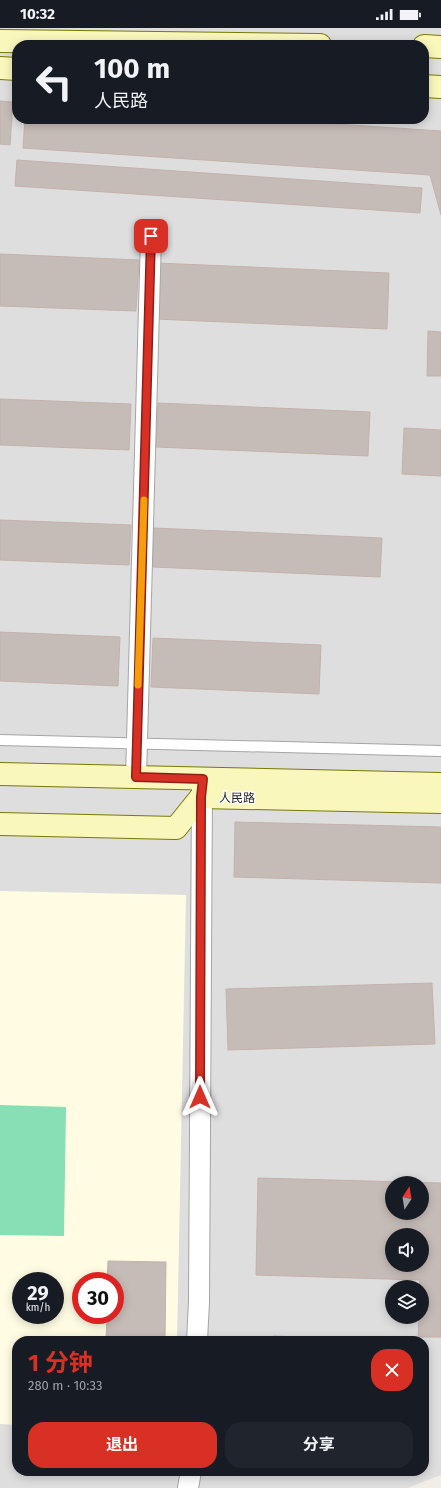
<!DOCTYPE html>
<html lang="zh">
<head>
<meta charset="utf-8">
<style>
  :root { --surface:#171b24; --page:#20242c; --text:#f1f3f6; --muted:#9ea1a6; --accent:#d93025 }
  body { margin:0; font-family:"Fira Sans","Noto Sans SC",sans-serif; background:var(--page); color:var(--text); height:100vh; display:flex; flex-direction:column; font-size:15px; white-space:nowrap }
  * { box-sizing:border-box; margin:0 }
  p { font-size:13px; color:var(--muted) }
  .icon { flex:none; width:22px; height:22px; fill:none; stroke:currentColor; stroke-width:2; stroke-linecap:round; stroke-linejoin:round }
  .map { position:relative; flex:1; overflow:hidden }
  .sheet { position:absolute; left:12px; top:1308px; width:417px; height:140px; display:flex; flex-direction:column; background:var(--surface); border-radius:16px; box-shadow:0 2px 10px #0003 }
  .sheet>* { flex:none }
  .guide { position:absolute; left:12px; top:12px; width:417px; height:84px; border-radius:16px; box-shadow:0 2px 10px #0003; background:#171b24; color:var(--text); overflow:hidden }
  .needle { width:26px; rotate:12deg }
  .tools { position:absolute; left:385px; top:1148px; display:grid; gap:8px }
  .tools a { display:grid; place-items:center; width:44px; height:44px; border-radius:50%; background:var(--surface); box-shadow:0 2px 10px #0003; font-size:20px }
  .speed { position:absolute; left:12px; top:1244px; display:flex; gap:8px; font-size:20px; font-weight:700; text-align:center }
  .speed>* { display:grid; place-content:center; width:52px; height:52px; border-radius:50%; background:var(--surface); box-shadow:0 2px 10px #0003; line-height:1 }
  .speed small { font-size:10px; font-weight:400 }
  .speed .limit { border:6px solid #d22; background:#fff; color:#111 }
  .pin { position:absolute; display:grid; place-items:center; width:34px; height:34px; color:#fff; margin:-17px; border-radius:8px; box-shadow:0 2px 6px #0006 }
  .me { position:absolute; width:44px; margin:-22px; rotate:0deg; stroke-linejoin:round; filter:drop-shadow(0 0 3px #0008) }
  .turn { display:flex; align-items:center; gap:14px; height:84px; padding:0 16px; font-size:18px }
  .turn .icon { width:52px; height:52px; stroke-width:2.5 }
  .turn b { display:block; font-size:28px; line-height:34px }
  .round { display:grid; place-items:center; flex:none; width:42px; height:42px; border-radius:16px; background:var(--page) }
  .head { display:flex; align-items:center; justify-content:space-between; height:68px; padding:0 16px }
  h1 { font-size:24px; font-weight:700; line-height:30px; color:var(--accent) }
  .action { display:flex; gap:8px; margin-top:auto; padding:8px 16px }
  .action a { flex:1; height:46px; border-radius:16px; background:var(--accent); color:#fff; font-size:16px; font-weight:700; line-height:46px; text-align:center }
  .action a+a { background:var(--page); color:var(--text) }
  .status { display:flex; justify-content:space-between; align-items:center; height:28px; padding:0 20px; background:var(--surface); direction:ltr }
  .status svg { height:11px; fill:currentColor }
  .map>svg:first-child { display:block }
  .residential { fill:#dfdede; fill-rule:evenodd }
  .education { fill:#fffce3; fill-rule:evenodd }
  .pitch { fill:#86dfb5 }
  .building { fill:#c6bcb7; stroke:#c3b2aa; fill-rule:evenodd }
  .lines { fill:none; stroke-linecap:round; stroke-linejoin:round }
  .lane-casing { stroke:#a5a5a5; stroke-width:12 }
  .street-casing { stroke:#a5a5a5; stroke-width:22 }
  .secondary-casing { stroke:#787a05; stroke-width:24 }
  .lane { stroke:#fff; stroke-width:10 }
  .street { stroke:#fff; stroke-width:20 }
  .secondary { stroke:#faf7bd; stroke-width:22 }
  .route-casing { stroke:#8d1f18; stroke-width:10 }
  .route { stroke:#d93025; stroke-width:7 }
  .slow { stroke:#f59e0b; stroke-width:7 }
  .labels { text-anchor:middle; stroke-width:3; stroke-linejoin:round; paint-order:stroke }
  .street-label { font-size:12px; fill:#212121; stroke:#fff }
</style>
</head>
<body>
<div class="status"><b>10:32</b><svg viewBox="0 0 49 12"><path d="M0 12V9h3v3zM5 12V6h3v6zM10 12V3h3v9zM15 12V0h3v12zM26 1h20v11H26zM47 4h2v5h-2z"/></svg></div>
<div class="map">
<svg width="441" height="1460" viewBox="0 0 441 1460">
  <rect width="100%" height="100%" fill="#f1ede7"/>
  <!-- residential -->
  <path class="residential" d="M0 0H441V1447L407 1460H0ZM17 17H424V91H17ZM392 1155H422V1185H392ZM392 1207H422V1237H392ZM21 1253H55V1287H21ZM81 1253H115V1287H81ZM392 1259H422V1289H392ZM17 1313H424V1443H17Z"/>
  <!-- education -->
  <path class="education" d="M0 863 186 867 177 1313H17V1397L0 1396ZM21 1253H55V1287H21ZM81 1253H115V1287H81Z"/>
  <!-- pitch -->
  <path class="pitch" d="M0 1077 66 1079 64 1208 0 1207Z"/>
  <!-- building -->
  <g class="building">
    <path d="M0 73 13 74 10 117 0 116Z"/>
    <path d="M25 91H261L441 103V187L430 147 23 120Z"/>
    <path d="M17 132 422 160 420 185 15 158Z"/>
    <path d="M0 226 139 232 136 283 0 278Z"/>
    <path d="M157 235 389 245 387 301 155 291Z"/>
    <path d="M428 303 441 304V348H427Z"/>
    <path d="M0 371 131 376 129 422 0 417Z"/>
    <path d="M158 375 370 384 368 428 156 419Z"/>
    <path d="M404 400 441 402V448L402 446Z"/>
    <path d="M0 492 131 497 129 537 0 532Z"/>
    <path d="M154 500 382 510 380 549 153 539Z"/>
    <path d="M0 604 120 609 118 658 0 653Z"/>
    <path d="M153 610 321 617 319 666 151 659Z"/>
    <path d="M235 794 441 799V855L234 849Z"/>
    <path d="M432 955 435 1016 228 1022 226 961Z"/>
    <path d="M258 1150 441 1155V1309H418L419 1289H422V1259H419L420 1252 256 1247ZM392 1155H422V1185H392ZM392 1207H422V1237H392Z"/>
    <path d="M108 1233 166 1234 165 1313H106L107 1287H115V1253H107Z"/>
    <path d="M273 1308 387 1311V1313H273Z"/>
  </g>
  <g class="lines">
    <!-- lane casing -->
    <g class="lane-casing">
      <path id="lane" d="M0 712 441 723"/>
    </g>
    <!-- street casing -->
    <g class="street-casing">
      <g id="street">
        <path d="M136 749 151 208"/>
        <path d="M197 1313 199 1274 202 759"/>
        <path d="M188 1460 191 1443"/>
      </g>
    </g>
    <!-- secondary casing -->
    <g class="secondary-casing">
      <g id="secondary">
        <path d="M0 13 320 17"/>
        <path d="M424 18 441 19"/>
        <path d="M0 40 17 41"/>
        <path d="M424 58 441 59"/>
        <path d="M0 746 441 756"/>
        <path d="M0 796 176 800 201 769 441 774"/>
      </g>
    </g>
    <!-- lane -->
    <use href="#lane" class="lane"/>
    <!-- street -->
    <use href="#street" class="street"/>
    <!-- secondary -->
    <use href="#secondary" class="secondary"/>
  </g>
  <g class="lines">
    <!-- route casing -->
    <g class="route-casing">
      <path id="route" d="M151 208 136 749 203 751 201 769 200 1069"/>
    </g>
    <!-- route -->
    <use href="#route" class="route"/>
    <!-- slow -->
    <path class="slow" d="M138 657 144 472"/>
  </g>
  <g class="labels">
    <!-- street labels -->
    <g class="street-label">
      <text transform="translate(237 770) rotate(1)" y="4">人民路</text>
    </g>
  </g>
</svg>
<div class="tools">
<a><svg class="needle" viewBox="-14 -14 28 28"><path d="M0-13l5 13h-10z" fill="#e53935"/><path d="M0 13l5-13h-10z" fill="#9ea1a6"/></svg></a>
<a><svg class="icon" aria-label="sound" viewBox="0 0 24 24"><path d="M4 9h4l5-4v14l-5-4H4zM17 9q2 3 0 6"/></svg></a>
<a><svg class="icon" aria-label="layers" viewBox="0 0 24 24"><path d="M12 4l9 5-9 5-9-5zM3 14l9 5 9-5"/></svg></a>
</div>
<div class="speed"><div>29<small>km/h</small></div><div class="limit">30</div></div>
<div class="pin" style="left:151px;top:208px;background:#d93025"><svg class="icon" aria-label="arrive" viewBox="0 0 24 24"><path d="M6 21V4h12l-3 4 3 4H6"/></svg></div>
<svg class="me" style="left:200px;top:1069px" viewBox="-20 -20 40 40"><path d="M0-17L14 15 0 8-14 15z" fill="#d93025" stroke="#fff" stroke-width="4"/></svg>
<div class="guide">
<div class="turn"><svg class="icon" aria-label="left" viewBox="0 0 24 24"><path d="M17 20v-9H6M10 6l-5 5 5 5"/></svg><div><b>100 m</b>人民路</div></div>
</div>
<section class="sheet">
<div class="head"><div><h1>1 分钟</h1><p>280 m · 10:33</p></div><a class="round" style="background:#d93025;color:#fff"><svg class="icon" aria-label="close" viewBox="0 0 24 24"><path d="M6 6l12 12M18 6L6 18"/></svg></a></div>
<div class="action"><a>退出</a><a>分享</a></div>
</section>
</div>
</body>
</html>
